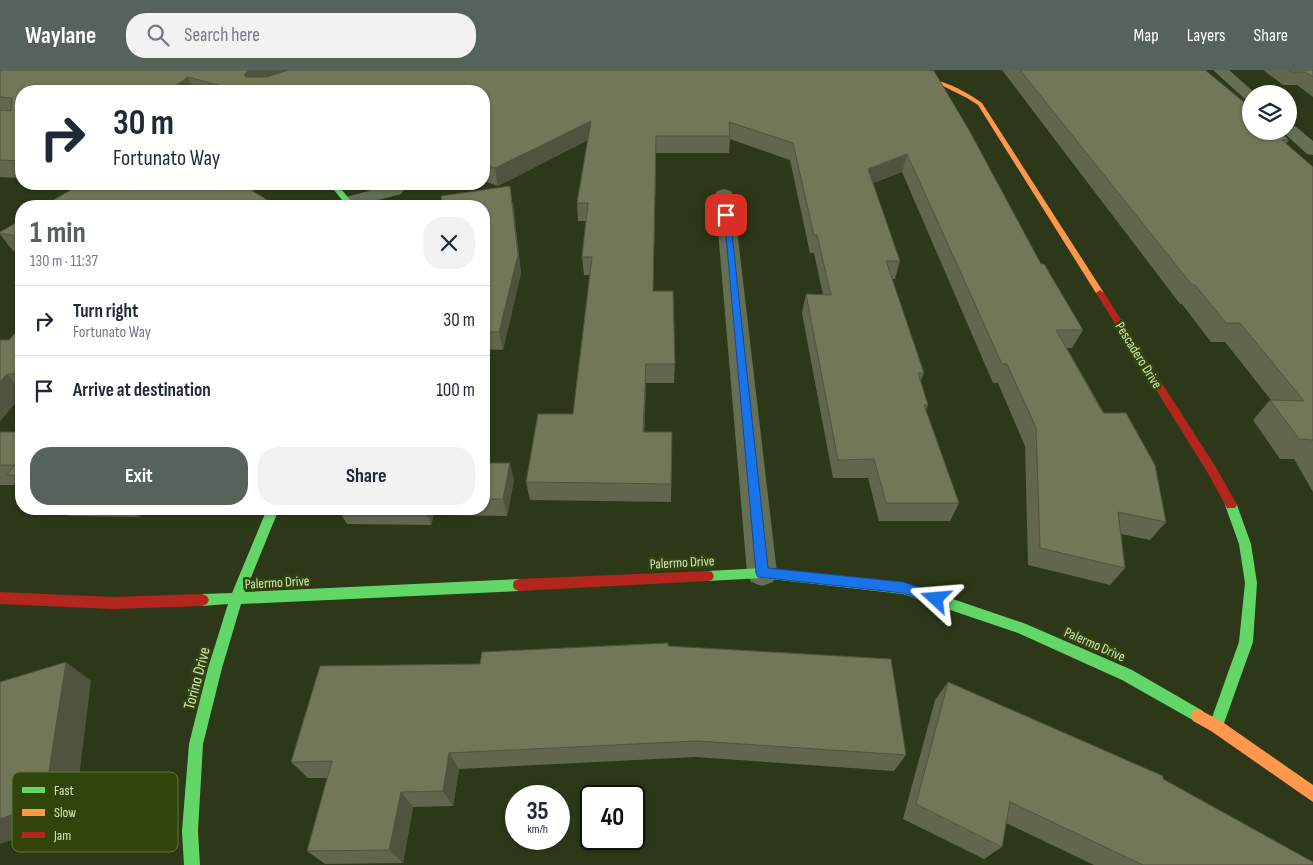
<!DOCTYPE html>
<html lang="en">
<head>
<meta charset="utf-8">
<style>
  :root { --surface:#fff; --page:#f2f2f3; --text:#1f2937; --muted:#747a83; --line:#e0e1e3; --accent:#56625a }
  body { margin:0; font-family:"Sofia Sans Condensed",sans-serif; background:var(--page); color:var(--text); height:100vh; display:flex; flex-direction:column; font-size:19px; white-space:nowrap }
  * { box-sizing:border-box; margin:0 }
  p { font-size:16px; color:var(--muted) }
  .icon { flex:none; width:28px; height:28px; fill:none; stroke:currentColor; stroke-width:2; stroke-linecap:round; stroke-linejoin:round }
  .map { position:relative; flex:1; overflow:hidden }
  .side { position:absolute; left:15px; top:130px; width:475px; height:315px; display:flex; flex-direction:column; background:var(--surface); border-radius:20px; box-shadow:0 1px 4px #0004 }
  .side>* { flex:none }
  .hud { position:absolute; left:15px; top:15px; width:475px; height:105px; border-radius:20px; box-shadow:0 1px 4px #0004; background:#fff; color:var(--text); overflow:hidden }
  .buttons { position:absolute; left:1242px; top:15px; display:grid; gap:10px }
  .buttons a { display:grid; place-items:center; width:55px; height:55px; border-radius:50%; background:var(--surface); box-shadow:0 1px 4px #0004; font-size:25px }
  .speed { position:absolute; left:505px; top:715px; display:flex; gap:10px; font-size:25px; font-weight:700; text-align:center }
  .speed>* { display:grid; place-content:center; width:65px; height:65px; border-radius:50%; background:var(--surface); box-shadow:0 1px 4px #0004; line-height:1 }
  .speed small { font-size:12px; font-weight:400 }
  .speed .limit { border:2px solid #111; border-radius:8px; background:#fff; color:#111 }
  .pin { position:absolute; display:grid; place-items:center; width:42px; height:42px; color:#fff; margin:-21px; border-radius:10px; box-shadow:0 2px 8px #0006 }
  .me { position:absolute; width:55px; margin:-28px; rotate:289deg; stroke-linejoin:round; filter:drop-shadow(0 0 4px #0008) }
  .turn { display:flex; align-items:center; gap:18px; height:105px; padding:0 15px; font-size:22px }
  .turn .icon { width:65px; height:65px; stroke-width:2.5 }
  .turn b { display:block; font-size:35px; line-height:42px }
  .round { display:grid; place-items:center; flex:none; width:52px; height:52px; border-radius:20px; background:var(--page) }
  .head { display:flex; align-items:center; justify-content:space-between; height:85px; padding:0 15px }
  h1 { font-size:30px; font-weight:700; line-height:38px; color:var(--accent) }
  .action { display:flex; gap:10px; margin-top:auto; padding:10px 15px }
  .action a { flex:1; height:58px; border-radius:20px; background:var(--accent); color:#fff; font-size:20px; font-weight:700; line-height:58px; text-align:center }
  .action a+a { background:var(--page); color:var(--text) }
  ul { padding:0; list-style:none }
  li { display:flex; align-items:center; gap:15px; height:70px; padding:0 15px; border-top:1px solid var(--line) }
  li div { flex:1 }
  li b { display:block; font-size:19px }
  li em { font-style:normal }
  header { display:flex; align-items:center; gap:30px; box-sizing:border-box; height:70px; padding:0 25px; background:var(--accent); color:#fff }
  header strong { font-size:24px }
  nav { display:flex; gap:28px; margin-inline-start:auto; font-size:18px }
  .search { width:350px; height:45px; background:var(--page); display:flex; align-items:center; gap:12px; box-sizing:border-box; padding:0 18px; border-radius:20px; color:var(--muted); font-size:19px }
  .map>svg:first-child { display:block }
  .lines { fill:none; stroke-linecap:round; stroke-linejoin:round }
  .street { fill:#656f54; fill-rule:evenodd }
  .fast { fill:#63d668; fill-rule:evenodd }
  .slow { fill:#ff974d; fill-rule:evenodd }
  .jam { fill:#b3261e; fill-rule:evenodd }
  .wall { fill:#62664c }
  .shaded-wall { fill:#50533e }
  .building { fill:#727758; stroke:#50533e }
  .route { fill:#1a73e8; stroke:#114b97 }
  .labels { text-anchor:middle; stroke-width:5; stroke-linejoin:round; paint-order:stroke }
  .street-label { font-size:14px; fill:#d4e5c0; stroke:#31450b }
  .near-street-label { font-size:16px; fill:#d4e5c0; stroke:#31450b }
  .key { fill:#31450b; stroke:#627541; stroke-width:1 }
  .key-label { font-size:14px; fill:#d4e5c0 }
</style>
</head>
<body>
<header>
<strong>Waylane</strong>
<div class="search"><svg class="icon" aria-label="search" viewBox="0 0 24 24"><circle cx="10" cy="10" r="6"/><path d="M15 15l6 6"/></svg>Search here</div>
<nav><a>Map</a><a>Layers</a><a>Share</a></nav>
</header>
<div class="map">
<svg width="1313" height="795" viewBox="0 0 1313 795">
  <rect width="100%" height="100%" fill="#2d3818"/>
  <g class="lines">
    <!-- street -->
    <g class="street">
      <path d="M1213 0H1229L1256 24H1251V32L1246 30Z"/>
      <path d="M1289 54 1295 56 1313 71V85L1307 84 1283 62 1289 61Z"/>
      <path d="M395 114 401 116 404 120 401 124 355 136H342L340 132 342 128Z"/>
      <path d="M724 119 731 121 733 125 777 503 773 512 762 516 751 512 747 503 715 125 717 121Z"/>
    </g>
    <!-- fast -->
    <g class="fast">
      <path d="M329 114H337L355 136H347Z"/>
      <path d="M1231 430 1235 432 1237 435 1251 474 1257 513 1253 572 1223 656 1221 661 1216 663 1211 661 1209 656 1239 572 1245 513 1239 474 1225 435 1227 432Z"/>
      <path d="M267 439H279L245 522 519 509 524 511 525 515 524 519 519 521 241 534 222 598 203 674 198 761 200 795H184L182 761 189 674 208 598 228 534 202 536 197 534 195 530 197 526 202 524 232 523Z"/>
      <path d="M762 498 903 512 1026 554 1132 600 1203 641 1205 646 1203 651 1198 653 1122 610 1018 563 903 524 762 508 708 511 704 510 702 506 704 502 708 501Z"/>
    </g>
    <!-- slow -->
    <g class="slow">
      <path d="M876 0C913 0 952 11 982 33L1104 223 1103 225 1100 226 1096 223 978 35 967 28 943 16Z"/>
      <path d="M1198 639 1221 651 1313 715V732L1211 661 1193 651 1191 646 1193 641Z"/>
    </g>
    <!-- jam -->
    <g class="jam">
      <path d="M1100 220 1104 223 1217 399 1237 435 1235 438H1227L1209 405 1096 223Z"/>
      <path d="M708 501 712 502 714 506 712 510 708 511 519 521 514 519 513 515 514 511 519 509Z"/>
      <path d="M0 522 113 527 202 524 207 526 209 530 207 534 202 536 113 539 0 534Z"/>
    </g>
  </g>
  <!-- wall -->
  <g class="wall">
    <path d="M0 0H929L1041 194 1083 260 1072 278H1067L1166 452 1150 470 1121 464 1125 498 1110 515 1028 495 1025 376 998 313H993L902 102 873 113 900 191 895 209H892L924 303 920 312 928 335 926 340 959 433 950 451H879L868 408H833L802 243 806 224 823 225 814 183H810L790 90 730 69 729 83H656L653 221 675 294 674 313H646L644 362H672L671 432 530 430 526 412 573 344 590 205H584L582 187 586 151H578L577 133 588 70 498 116 484 111V21H21V108L0 107Z"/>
    <path d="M1002 0H1205L1289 70 1286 74 1313 97V422L1294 389H1280L1253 350 1270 330H1271L1225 272H1211L1182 234H1180Z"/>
    <path d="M1263 0H1313V27L1297 15H1283Z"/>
    <path d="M513 133 521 203 503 280 484 279V136Z"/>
    <path d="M21 150V183L13 181 0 164V162Z"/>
    <path d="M21 256V326L0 351 9 270Z"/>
    <path d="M0 362H21V419L17 415H0Z"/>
    <path d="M484 393 514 410 507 446 434 445 431 455 347 454 338 439H484Z"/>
    <path d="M61 439H144L139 447 69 446Z"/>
    <path d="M668 576 906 685 894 701 695 687 459 699 453 736 413 737 403 793 325 794 307 781 327 708H308L291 692 480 594Z"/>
    <path d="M948 612 1163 709 1313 795H1094L1006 753 1002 777 984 789 903 749 935 630Z"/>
  </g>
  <!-- shaded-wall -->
  <g class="shaded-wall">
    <path d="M248 0H301L254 16 244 5Z"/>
    <path d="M188 7 194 21H168Z"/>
    <path d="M591 51 592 68 498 116 495 98Z"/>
    <path d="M656 66V83L653 239V221Z"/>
    <path d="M907 84 902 102 864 117 868 99Z"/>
    <path d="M241 114H254L255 116 249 132Z"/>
    <path d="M510 116 521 203 503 280 499 262Z"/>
    <path d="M646 294V313L644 380 643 362Z"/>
    <path d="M7 304 21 320V326L0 351V312Z"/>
    <path d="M510 393 514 410 507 446 503 429Z"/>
    <path d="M132 439H144L139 447Z"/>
    <path d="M425 439H431L434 445 431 455Z"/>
    <path d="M66 592 91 611 74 748 0 774V749Z"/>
    <path d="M449 683 459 699 453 736 443 721Z"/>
    <path d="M401 722 413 737 403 793 389 780Z"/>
  </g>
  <!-- building -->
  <g class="building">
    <path d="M0 0H249L244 5 246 7H267L289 0H929L934 1 969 60 1041 194H1044L1083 260H1056L1103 343H1126L1155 395 1166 452 1118 442 1125 498 1040 478 1036 358 1007 294H1002L907 84 868 99 900 191H886L924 303H918L928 335H924L959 433H886L874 389 838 390 806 224 831 225 817 165H814L793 73 729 52 730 66H656L653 221H673L675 294H646L643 362H672L671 414 526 412 538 344H573L592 187H582L588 133H577L591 51 495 98 484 94V21H240L188 7 168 21H21V91L0 90V40L11 41 12 28 0 27Z"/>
    <path d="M1020 0H1205L1251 38V61H1279L1289 70H1282L1313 97V370L1299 369 1270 330 1304 331 1240 253H1226L1195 215H1192Z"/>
    <path d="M1289 0H1313V7L1305 2H1292Z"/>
    <path d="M81 114H241L274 134 273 136H43Z"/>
    <path d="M510 116 518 185 499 262H484V136H443L441 126Z"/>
    <path d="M21 150V167L0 163V162Z"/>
    <path d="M21 256V304H7L0 312V270H9Z"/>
    <path d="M0 362H21V406L7 405 15 395H0Z"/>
    <path d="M484 393H510L503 429H484Z"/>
    <path d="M668 573V576L891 589 906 685 697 671 449 683 443 721 401 722 389 780 307 781 332 691 291 692 320 596 480 594 482 582Z"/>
    <path d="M66 592 44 733 0 749V612Z"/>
    <path d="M948 612 1163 706V709L1313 792V795H1143L1010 732 1002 777 916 734Z"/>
  </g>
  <!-- route -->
  <path class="route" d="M724 143 730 145 768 498 903 512 941 525 943 529 941 533 936 535 903 523 758 507 756 503Z"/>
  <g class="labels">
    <!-- street labels -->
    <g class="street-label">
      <text transform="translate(1139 285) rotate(58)" y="5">Pescadero Drive</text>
      <text transform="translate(682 492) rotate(-3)" y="5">Palermo Drive</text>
      <text transform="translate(277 512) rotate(-3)" y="5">Palermo Drive</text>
      <text transform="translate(1095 574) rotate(24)" y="5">Palermo Drive</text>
    </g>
    <!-- near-street labels -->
    <g class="near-street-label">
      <text transform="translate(196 608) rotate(-75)" y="6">Torino Drive</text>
    </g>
  </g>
  <!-- legend -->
  <rect x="12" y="702" width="166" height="80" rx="8" class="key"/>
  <rect x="22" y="717" width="23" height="6" fill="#63d668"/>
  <rect x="22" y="739" width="23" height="7" fill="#ff974d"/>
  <rect x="22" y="762" width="23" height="6" fill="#b3261e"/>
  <g class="key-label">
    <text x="54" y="725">Fast</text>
    <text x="54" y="747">Slow</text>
    <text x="54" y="770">Jam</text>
  </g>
</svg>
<div class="buttons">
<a><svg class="icon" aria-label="layers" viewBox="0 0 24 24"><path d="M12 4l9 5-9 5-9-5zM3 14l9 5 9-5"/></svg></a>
</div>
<div class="speed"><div>35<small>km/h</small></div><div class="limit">40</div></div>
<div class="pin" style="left:726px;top:145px;background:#d93025"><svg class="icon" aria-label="arrive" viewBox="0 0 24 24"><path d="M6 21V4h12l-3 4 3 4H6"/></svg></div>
<svg class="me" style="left:936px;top:529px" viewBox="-20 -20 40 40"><path d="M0-17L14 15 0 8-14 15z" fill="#1a73e8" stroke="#fff" stroke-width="4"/></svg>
<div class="hud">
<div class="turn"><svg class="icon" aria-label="right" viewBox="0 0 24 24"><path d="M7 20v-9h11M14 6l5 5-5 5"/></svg><div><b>30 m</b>Fortunato Way</div></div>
</div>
<section class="side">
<div class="head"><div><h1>1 min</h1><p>130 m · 11:37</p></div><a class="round"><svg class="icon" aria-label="close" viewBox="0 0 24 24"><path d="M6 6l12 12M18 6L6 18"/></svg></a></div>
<ul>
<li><svg class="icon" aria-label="right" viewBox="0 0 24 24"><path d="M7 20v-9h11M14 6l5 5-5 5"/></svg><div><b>Turn right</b><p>Fortunato Way</p></div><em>30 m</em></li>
<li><svg class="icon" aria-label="arrive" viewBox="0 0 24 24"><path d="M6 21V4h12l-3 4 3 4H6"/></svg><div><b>Arrive at destination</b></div><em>100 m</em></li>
</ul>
<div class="action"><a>Exit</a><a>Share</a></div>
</section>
</div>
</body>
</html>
